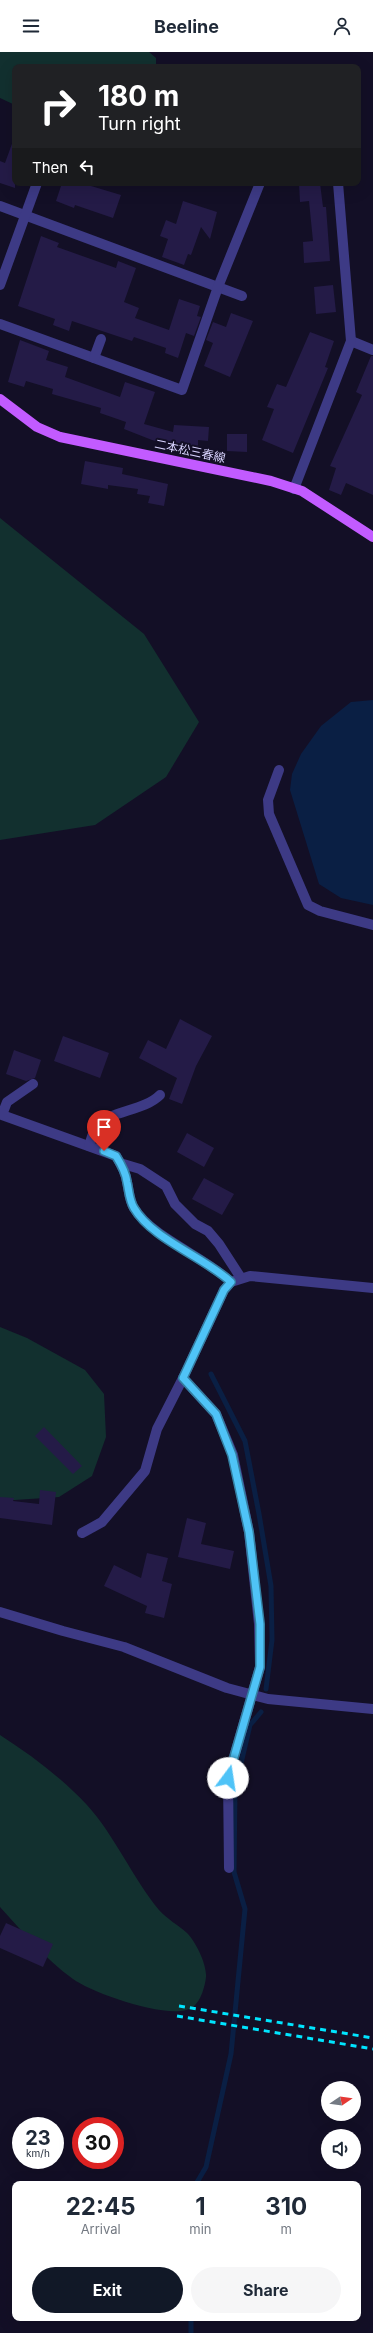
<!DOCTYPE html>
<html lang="en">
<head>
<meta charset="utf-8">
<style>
  :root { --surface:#fff; --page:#f6f6f7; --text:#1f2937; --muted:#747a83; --accent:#111827 }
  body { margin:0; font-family:Inter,"Noto Sans JP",sans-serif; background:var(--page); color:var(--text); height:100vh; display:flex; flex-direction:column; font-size:15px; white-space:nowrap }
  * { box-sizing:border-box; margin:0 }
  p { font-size:13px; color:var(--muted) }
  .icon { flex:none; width:22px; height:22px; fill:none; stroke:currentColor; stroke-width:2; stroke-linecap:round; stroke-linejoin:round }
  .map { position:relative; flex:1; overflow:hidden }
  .side { position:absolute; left:12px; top:2129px; width:349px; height:140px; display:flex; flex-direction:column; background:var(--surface); border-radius:8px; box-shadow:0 4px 16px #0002 }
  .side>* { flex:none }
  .banner { position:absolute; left:12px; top:12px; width:349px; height:122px; border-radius:8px; box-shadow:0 4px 16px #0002; background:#202124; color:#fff; overflow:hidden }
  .needle { width:26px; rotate:77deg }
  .buttons { position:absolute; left:321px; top:2029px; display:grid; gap:8px }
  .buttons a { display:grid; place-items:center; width:40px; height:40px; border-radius:50%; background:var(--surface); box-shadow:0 4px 16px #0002; font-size:20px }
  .speed { position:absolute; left:12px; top:2065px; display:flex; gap:8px; font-size:20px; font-weight:700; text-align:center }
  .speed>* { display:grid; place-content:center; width:52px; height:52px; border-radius:50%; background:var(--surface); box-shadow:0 4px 16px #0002; line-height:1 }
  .speed small { font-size:10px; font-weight:400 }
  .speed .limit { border:6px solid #d22; background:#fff; color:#111 }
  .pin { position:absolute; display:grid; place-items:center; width:34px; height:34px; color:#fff; margin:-41px -17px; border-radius:50% 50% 50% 0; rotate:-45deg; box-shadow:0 0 4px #0007 }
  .pin .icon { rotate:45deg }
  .me { position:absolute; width:44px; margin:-22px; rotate:14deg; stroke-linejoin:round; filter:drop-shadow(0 0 3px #0008) }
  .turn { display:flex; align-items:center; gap:14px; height:84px; padding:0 20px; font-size:18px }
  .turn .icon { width:52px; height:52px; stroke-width:2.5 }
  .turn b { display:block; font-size:28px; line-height:34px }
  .then { display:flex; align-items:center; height:38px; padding:0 20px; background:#0003; gap:8px; font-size:15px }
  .eta { display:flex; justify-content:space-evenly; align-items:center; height:68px; text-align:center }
  .eta b { font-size:24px; font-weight:700; line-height:28px }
  .primary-button { display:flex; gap:8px; margin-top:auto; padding:8px 20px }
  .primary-button a { flex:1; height:46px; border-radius:24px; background:var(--accent); color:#fff; font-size:16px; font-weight:700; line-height:46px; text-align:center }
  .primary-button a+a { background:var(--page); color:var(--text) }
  header { display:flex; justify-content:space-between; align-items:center; height:52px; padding:0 20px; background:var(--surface); font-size:18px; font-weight:700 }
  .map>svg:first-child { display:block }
  .green { fill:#12302f }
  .water { fill:#0a1f44 }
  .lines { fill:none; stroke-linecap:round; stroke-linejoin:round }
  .stream { stroke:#0a1f44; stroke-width:5 }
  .building { fill:#241b47 }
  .minor { stroke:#3d3a85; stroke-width:10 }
  .major { stroke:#c25bff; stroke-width:10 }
  .rail { stroke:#00e5ff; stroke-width:3; stroke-dasharray:6 5; stroke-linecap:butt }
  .route-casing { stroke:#337fa1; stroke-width:10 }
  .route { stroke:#4fc3f7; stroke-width:7 }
  .labels { text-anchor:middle; stroke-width:4; stroke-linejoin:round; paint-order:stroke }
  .street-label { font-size:12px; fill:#d9d4ff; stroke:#130f26 }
</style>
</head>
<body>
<header><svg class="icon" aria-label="menu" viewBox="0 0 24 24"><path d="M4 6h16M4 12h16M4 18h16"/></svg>Beeline<svg class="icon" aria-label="person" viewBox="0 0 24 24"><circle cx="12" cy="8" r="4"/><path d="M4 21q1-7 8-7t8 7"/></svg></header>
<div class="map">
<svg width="373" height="2281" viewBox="0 0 373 2281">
  <rect width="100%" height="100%" fill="#130f26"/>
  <!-- green -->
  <g class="green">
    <path d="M0 0H149L156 6V15H15V53L0 46Z"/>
    <path d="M0 466 144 582 199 670 166 725 95 773 0 788Z"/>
    <path d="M0 1275 27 1286 85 1318 104 1342 106 1385 92 1424 59 1445 0 1449Z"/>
    <path d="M0 1683C31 1703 62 1726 87 1753 115 1784 132 1825 159 1858 167 1867 178 1873 187 1881 196 1890 207 1913 206 1925 205 1934 201 1949 193 1955 173 1970 92 1941 73 1927 45 1907 23 1880 0 1855Z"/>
  </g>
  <!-- water -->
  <path class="water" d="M373 648V853L341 846 319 832 290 738 292 722 301 702 321 674 351 650Z"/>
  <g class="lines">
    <!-- stream -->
    <g class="stream">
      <path d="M211 1322 245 1389 259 1462 271 1534 272 1588 266 1637"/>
      <path d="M196 2132 206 2115 231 2002 245 1857 234 1820 235 1737 250 1673 261 1660"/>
      <path d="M191 2266V2281"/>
    </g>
  </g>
  <!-- building -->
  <g class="building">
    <path d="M13 89 15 90V136L0 131V109L5 111Z"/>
    <path d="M62 131H81L121 143 113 166 75 153 74 156 56 149Z"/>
    <path d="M299 131H320L323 155H326L330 209 304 211 303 190 313 189 309 149 300 150Z"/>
    <path d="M183 149 217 160 210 187 201 175 191 203 188 202 184 213 162 205 168 187 160 184 166 168 176 172Z"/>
    <path d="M41 184 59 191 57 195 116 216 118 209 136 216 124 250 139 256 135 266 169 278 179 247 200 254 197 264 201 265 194 284 186 281 178 306 165 301 166 296 134 285 132 289 72 269 69 279 53 273 55 267 18 254Z"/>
    <path d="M333 233 336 260 316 262 314 235Z"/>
    <path d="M231 261 253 269 230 325 204 314 213 291 206 288 213 270 226 275Z"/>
    <path d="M310 280 334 289 325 315 328 316 293 401 262 388 274 357 267 355 277 332 286 335Z"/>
    <path d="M20 288 49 299 46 308 68 315 65 325 120 345 125 330 155 340 144 372 173 380 174 373 209 375 208 389 198 388V397L179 396 152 388 124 377 126 370 100 361 101 356 52 342 53 337 26 329 24 335 8 330Z"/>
    <path d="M371 304H373V443L346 431 341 443 329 438 336 416 330 414 362 343 356 340Z"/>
    <path d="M227 382H247V400L227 399Z"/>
    <path d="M85 409 123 416 122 422 168 432 164 454 148 451 150 444 137 442 138 437 108 433V437L81 432Z"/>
    <path d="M180 967 212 984 196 1014 182 1052 169 1047 177 1026 139 1006 148 988 166 997Z"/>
    <path d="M63 984 109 1001 100 1026 54 1009Z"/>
    <path d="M14 998 41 1008 35 1026 26 1029 6 1022Z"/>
    <path d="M187 1081 214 1096 204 1115 177 1100Z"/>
    <path d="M204 1126 234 1142 222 1163 192 1147Z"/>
    <path d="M44 1375 82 1414 73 1422 35 1384Z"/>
    <path d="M40 1438 56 1440 52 1473 0 1466V1445L14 1446 13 1449 39 1452Z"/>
    <path d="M187 1466 206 1471 201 1492 234 1499 230 1517 178 1505Z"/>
    <path d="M147 1501 168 1506 162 1529 172 1532 164 1566 145 1561 147 1554 104 1534 114 1513 141 1526Z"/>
    <path d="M6 1871 53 1892 43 1915 0 1896V1884Z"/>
  </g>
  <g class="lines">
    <!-- minor -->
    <g class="minor">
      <path d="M0 154 242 244"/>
      <path d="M0 233 37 131"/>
      <path d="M0 272 182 338 218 235 260 131"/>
      <path d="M351 289 373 298"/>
      <path d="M94 306 101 287"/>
      <path d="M294 437 351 289 338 131"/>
      <path d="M279 718 268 748 269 762 308 853 320 859 373 873"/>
      <path d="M33 1032 7 1050 2 1063 116 1104C121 1112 126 1121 127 1130 129 1138 129 1148 134 1156 151 1185 205 1205 231 1230"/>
      <path d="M89 1094C91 1089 92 1081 96 1076 108 1058 143 1060 160 1043"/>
      <path d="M120 1111 140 1117 166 1134 175 1152 195 1172 208 1179 219 1192 241 1226"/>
      <path d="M183 1326 216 1362 233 1403 249 1480 259 1572 260 1615 228 1726 229 1816"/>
      <path d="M82 1481 102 1470 145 1419 157 1377 183 1326 224 1238 231 1230 250 1224 373 1236"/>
      <path d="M0 1560 63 1579 124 1595 227 1636 268 1647 373 1657"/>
    </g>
    <!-- major -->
    <path class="major" d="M0 347 37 375 60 385 271 429 302 439 373 485"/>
    <!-- rail -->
    <g class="rail">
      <path d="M179 1954 373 1986"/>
      <path d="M177 1964 373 1997"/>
    </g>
  </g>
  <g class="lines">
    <!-- route casing -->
    <g class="route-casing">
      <path id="route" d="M104 1099 116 1104C121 1112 126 1121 127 1130 129 1138 129 1148 134 1156 152 1187 204 1205 231 1230L224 1238 183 1326 216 1362 232 1403 249 1480 260 1572V1615L228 1726"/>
    </g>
    <!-- route -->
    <use href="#route" class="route"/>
  </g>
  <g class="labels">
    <!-- street labels -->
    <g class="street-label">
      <text transform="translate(190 399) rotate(12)" y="4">二本松三春線</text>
    </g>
  </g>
</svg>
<div class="buttons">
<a><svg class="needle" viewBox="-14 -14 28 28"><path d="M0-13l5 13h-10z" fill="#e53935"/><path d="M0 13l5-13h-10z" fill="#747a83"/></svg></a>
<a><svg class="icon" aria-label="sound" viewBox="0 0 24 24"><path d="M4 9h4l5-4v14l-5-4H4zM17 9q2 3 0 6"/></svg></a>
</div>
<div class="speed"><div>23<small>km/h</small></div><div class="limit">30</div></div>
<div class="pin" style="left:104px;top:1099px;background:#d93025"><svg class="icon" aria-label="arrive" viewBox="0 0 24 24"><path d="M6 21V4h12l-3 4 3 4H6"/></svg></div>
<svg class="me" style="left:228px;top:1726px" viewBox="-20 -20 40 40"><circle r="19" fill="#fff"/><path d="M0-13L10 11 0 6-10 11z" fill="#4fc3f7"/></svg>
<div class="banner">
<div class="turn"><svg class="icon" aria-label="right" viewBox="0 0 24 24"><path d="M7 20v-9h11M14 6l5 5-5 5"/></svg><div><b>180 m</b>Turn right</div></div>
<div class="then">Then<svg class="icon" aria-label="left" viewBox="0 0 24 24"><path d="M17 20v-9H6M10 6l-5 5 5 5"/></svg></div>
</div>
<section class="side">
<div class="eta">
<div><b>22:45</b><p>Arrival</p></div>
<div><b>1</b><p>min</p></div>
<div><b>310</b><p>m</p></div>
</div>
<div class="primary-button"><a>Exit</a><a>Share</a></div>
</section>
</div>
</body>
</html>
